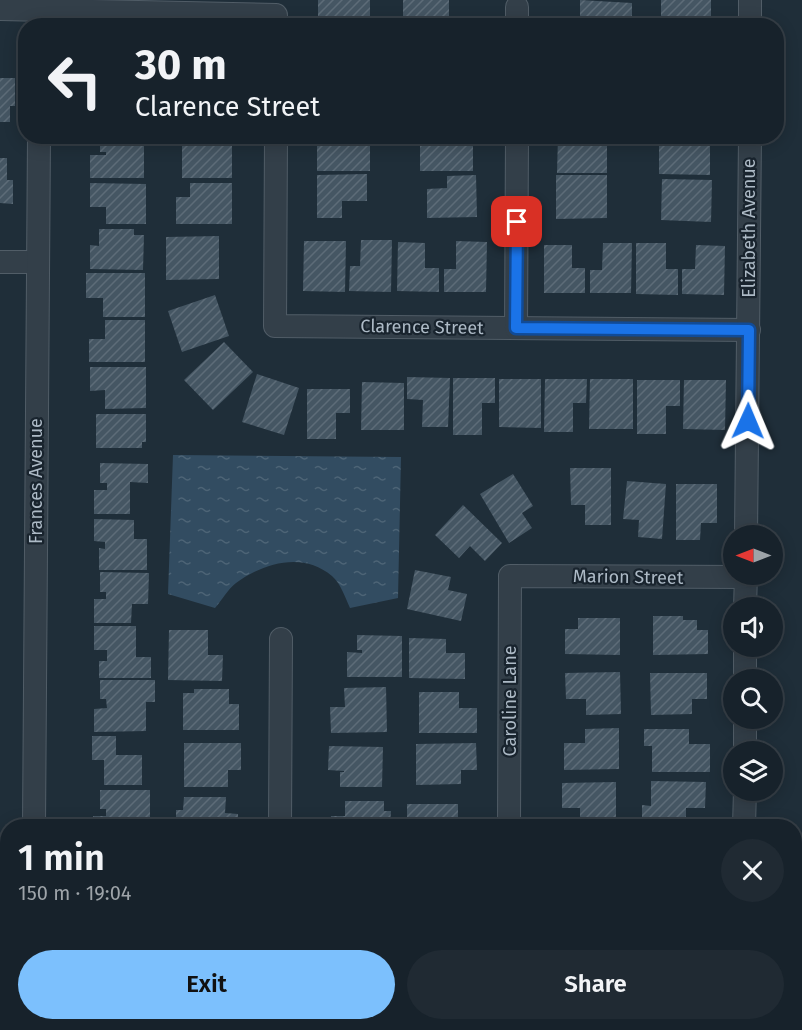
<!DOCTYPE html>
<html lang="en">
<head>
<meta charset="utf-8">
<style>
  :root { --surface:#17222b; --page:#202a33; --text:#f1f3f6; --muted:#9ea4a9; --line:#363f47; --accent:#7cc0fd }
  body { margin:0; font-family:"Fira Sans",sans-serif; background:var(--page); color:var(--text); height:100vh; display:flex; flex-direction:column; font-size:22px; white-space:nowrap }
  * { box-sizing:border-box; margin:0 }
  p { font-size:20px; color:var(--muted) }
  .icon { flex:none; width:33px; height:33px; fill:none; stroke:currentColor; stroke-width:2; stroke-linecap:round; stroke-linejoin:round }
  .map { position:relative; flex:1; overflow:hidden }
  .details { position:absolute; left:0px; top:819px; width:802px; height:212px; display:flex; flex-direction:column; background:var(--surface); border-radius:24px 24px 0 0; box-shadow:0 3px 15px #0003,0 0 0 2px var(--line) }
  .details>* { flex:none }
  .top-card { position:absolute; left:18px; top:18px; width:766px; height:126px; border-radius:24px; box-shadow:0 3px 15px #0003,0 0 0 2px var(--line); background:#17222b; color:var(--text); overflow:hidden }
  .needle { width:39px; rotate:270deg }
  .controls { position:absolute; left:723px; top:525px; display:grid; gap:12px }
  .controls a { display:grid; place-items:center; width:60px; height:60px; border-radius:50%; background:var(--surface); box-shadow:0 3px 15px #0003,0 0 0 2px var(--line); font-size:30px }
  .pin { position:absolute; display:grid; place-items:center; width:51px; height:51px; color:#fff; margin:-26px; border-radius:12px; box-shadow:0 3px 9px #0006 }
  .me { position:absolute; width:66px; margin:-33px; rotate:1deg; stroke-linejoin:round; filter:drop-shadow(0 0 4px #0008) }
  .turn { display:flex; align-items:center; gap:21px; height:126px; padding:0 18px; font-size:27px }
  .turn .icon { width:78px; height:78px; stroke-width:2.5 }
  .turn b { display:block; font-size:42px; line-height:51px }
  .round { display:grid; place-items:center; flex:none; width:63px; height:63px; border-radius:32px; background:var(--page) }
  .head { display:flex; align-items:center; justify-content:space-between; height:102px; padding:0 18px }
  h1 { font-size:36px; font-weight:600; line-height:45px }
  .action { display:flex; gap:12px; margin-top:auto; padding:12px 18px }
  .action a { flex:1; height:69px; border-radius:36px; background:var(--accent); color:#111; font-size:24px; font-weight:600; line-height:69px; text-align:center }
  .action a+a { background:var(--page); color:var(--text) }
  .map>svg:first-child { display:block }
  .water { fill:url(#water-ripples) }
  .building { fill:url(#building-hatch) }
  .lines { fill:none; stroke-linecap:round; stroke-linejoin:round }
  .minor-casing { stroke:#515d67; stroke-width:24 }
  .minor { stroke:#333f49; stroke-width:22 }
  .route-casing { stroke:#114b97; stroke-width:15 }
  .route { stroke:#1a73e8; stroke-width:10 }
  .labels { text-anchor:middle; stroke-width:4.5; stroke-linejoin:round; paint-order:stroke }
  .street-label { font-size:18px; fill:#adbac6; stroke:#19242e }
</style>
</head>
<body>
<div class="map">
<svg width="802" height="1030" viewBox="0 0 802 1030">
  <defs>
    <pattern id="water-ripples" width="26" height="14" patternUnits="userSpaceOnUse" patternTransform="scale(1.5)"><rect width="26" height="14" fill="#324c61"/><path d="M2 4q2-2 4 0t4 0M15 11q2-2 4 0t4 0" fill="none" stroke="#4d6476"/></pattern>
    <pattern id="building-hatch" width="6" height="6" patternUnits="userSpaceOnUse" patternTransform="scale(1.5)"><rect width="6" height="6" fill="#455663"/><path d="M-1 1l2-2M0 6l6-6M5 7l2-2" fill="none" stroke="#5d6c78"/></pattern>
  </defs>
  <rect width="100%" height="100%" fill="#1f2e39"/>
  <!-- water -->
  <path class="water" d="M173 455 401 457 398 598 350 608C345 597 341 584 332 576 303 551 263 563 236 583 228 589 222 600 215 608L168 594Z"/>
  <!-- building -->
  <g class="building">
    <rect x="318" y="0" width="52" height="26"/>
    <path d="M403 0H449V26L403 25Z"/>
    <path d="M580 0 632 3V26H580Z"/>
    <path d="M661 0H711V26L661 24Z"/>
    <path d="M0 78H15V106H10V122H0Z"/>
    <rect x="182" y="136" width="50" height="42"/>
    <rect x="317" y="136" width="53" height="35"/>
    <rect x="420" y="136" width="53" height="35"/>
    <path d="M558 136H607V173H557Z"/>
    <path d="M659 136H710V175L659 174Z"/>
    <path d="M100 138H144V178H90V155H106V152H100Z"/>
    <path d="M0 158H7V180H13V204L0 203Z"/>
    <path d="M367 174V201H342V218H317V175Z"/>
    <path d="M476 175 477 217 427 218V189L447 188V176Z"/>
    <path d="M556 175H607V218L556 219Z"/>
    <path d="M662 179 712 180 711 222 661 220Z"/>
    <path d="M90 183 146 184V224H106V207H90Z"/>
    <path d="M190 183H232V224H176V197H190Z"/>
    <path d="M99 229H134V235H144L143 270 90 269V245L99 246Z"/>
    <path d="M219 236V279L166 280V237Z"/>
    <path d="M361 240H392L391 292 349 291 350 266H360Z"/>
    <path d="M304 241H346L345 292 303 291Z"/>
    <path d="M456 241 487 242 486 292H444V269H456Z"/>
    <path d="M398 242 425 243V268H439V292L397 291Z"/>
    <path d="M603 243H632L631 293H590V270H602Z"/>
    <path d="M636 243H666V269H678V295L636 294Z"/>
    <path d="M544 245H572V268H585V293H544Z"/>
    <path d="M696 245 725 246 724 295 682 294V269H695Z"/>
    <path d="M86 273H145V317H103V298H86Z"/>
    <path d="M215 295 229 336 182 352 168 311Z"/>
    <path d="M105 320H145V362H89V339H105Z"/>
    <path d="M224 342 253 372 213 410 184 380Z"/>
    <path d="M90 367H146V408L105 409V390L90 391Z"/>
    <path d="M257 374 299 388 284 435 242 422Z"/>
    <path d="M407 377 450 378 448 427H422L423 400 407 399Z"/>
    <path d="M453 378H495V403H482V435H453Z"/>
    <path d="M499 379H541V428L499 427Z"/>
    <path d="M545 379H587L586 403H573V432H544Z"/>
    <path d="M590 379H633V429H589Z"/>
    <path d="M637 380H680V406H666V434H637Z"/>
    <path d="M684 380H726L725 430 683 429Z"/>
    <path d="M362 382 404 383V430H361Z"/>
    <path d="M307 389H350V413H336V439H307Z"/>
    <path d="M96 414H146V442H142V448H96Z"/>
    <path d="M100 463 148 464V483L130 482V514H94V490H107V483H100Z"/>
    <path d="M570 468H611V525H585V505H571Z"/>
    <path d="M513 474 533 506 522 513 532 528 509 543 480 494Z"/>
    <path d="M627 481 666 484 662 539 638 537 639 520 623 519Z"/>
    <path d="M676 484H717V523H701L700 540H676Z"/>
    <path d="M463 505 502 543 485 561 470 546 459 558 435 535Z"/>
    <path d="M94 519 134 520V539H147V570H99V548L105 549V542L94 541Z"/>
    <path d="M415 570 451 577 448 590 467 594 461 621 407 609Z"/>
    <path d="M100 572 149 573 148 604H132L131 623H94V599H106V592H100Z"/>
    <path d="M653 616H683V620H697V630H708V654L653 655Z"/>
    <path d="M578 618H620V655L565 654V629H578Z"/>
    <path d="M94 626H136V657H151V678H99V661H107V650H94Z"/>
    <path d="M169 630H208V655H223L222 681 168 680Z"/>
    <path d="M357 635 402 636V677H347V652L362 653V650H357Z"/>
    <path d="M409 638 446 639V653H465V679L409 678Z"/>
    <path d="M620 672 621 714 586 715V699H566L565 673Z"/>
    <path d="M650 673H707V699H692V714L651 715Z"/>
    <path d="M100 680H155V702H146V731L94 732V709L107 708 106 699H100Z"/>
    <path d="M386 687 387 732 331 733 330 707H345L344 688Z"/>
    <path d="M194 689H229V704H239V730H183V693H194Z"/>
    <path d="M419 692H459V708H477V733H419Z"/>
    <path d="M619 728V769L564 770V743H585V729Z"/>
    <path d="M644 729H689V744H710V772H652V746H644Z"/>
    <path d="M92 736H116V755H142V785H104V760H92Z"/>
    <path d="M184 743H241V770H228V787H184Z"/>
    <path d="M476 743 477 770H461V784L416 785V744Z"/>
    <path d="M329 746 383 747 382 787H340V772H344V771L328 770Z"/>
    <path d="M651 781 706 782 705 808H686V824H642V805L651 806Z"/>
    <path d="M616 782V825L580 826V808H562V783Z"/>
    <path d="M100 790H150V818H135V826H93V816H106V809H100Z"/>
    <path d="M184 797H226L225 813 238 814V826H176V810H183Z"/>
    <path d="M345 801H384V811H391L390 826H330L331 816H345Z"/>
    <path d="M407 804H458V818H476V826H407Z"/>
    <path d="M0 982H5L4 1030H0Z"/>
    <rect x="8" y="1023" width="45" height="4"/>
    <rect x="94" y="1023" width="19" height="7"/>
    <path d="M118 1023H148V1030H117Z"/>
    <rect x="178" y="1023" width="40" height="6"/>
    <rect x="232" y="1023" width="41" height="7"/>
    <rect x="287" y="1023" width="42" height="6"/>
    <rect x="341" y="1023" width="44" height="7"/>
    <rect x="399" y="1023" width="40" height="7"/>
    <path d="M460 1023H501L503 1030H462Z"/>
    <path d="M527 1023H560L552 1030H533Z"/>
    <rect x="650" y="1023" width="55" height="7"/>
  </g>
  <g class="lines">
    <!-- minor casing -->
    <g class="minor-casing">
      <g id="minor">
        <path d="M0 9 276 15"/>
        <path d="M517 26V7"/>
        <path d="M750 26V0"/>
        <path d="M276 136 275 326 749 330"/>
        <path d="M0 262H38"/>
        <path d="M516 328 517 136"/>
        <path d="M746 536 750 136"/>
        <path d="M745 608 746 574"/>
        <path d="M745 680V646"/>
        <path d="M745 752V718"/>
        <path d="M34 826 39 136"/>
        <path d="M280 826 281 639"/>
        <path d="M509 826 510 576 746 577"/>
        <path d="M744 826 745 790"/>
        <path d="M0 922H8"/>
        <path d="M743 1030V1023"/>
      </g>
    </g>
    <!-- minor -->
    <use href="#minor" class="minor"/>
  </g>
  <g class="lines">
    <!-- route casing -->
    <g class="route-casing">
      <path id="route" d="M517 222 516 328 749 330 748 421"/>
    </g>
    <!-- route -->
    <use href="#route" class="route"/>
  </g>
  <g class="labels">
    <!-- street labels -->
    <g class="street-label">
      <text transform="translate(749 228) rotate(-90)" y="6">Elizabeth Avenue</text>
      <text transform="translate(422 327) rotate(1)" y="6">Clarence Street</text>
      <text transform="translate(36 481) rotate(-90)" y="6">Frances Avenue</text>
      <text transform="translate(628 577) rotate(1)" y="6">Marion Street</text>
      <text transform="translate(510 701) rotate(-90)" y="6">Caroline Lane</text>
    </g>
  </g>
</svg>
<div class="controls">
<a><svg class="needle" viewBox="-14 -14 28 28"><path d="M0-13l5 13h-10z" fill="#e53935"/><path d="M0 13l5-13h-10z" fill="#9ea4a9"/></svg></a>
<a><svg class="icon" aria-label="sound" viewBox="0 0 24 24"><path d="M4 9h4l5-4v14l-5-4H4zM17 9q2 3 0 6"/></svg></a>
<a><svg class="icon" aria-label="search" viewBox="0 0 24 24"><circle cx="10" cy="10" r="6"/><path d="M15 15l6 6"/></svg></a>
<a><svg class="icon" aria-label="layers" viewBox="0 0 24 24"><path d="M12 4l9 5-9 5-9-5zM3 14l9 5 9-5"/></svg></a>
</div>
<div class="pin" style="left:517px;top:222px;background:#d93025"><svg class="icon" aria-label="arrive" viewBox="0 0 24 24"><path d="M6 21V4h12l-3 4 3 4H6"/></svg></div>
<svg class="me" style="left:748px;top:421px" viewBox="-20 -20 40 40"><path d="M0-17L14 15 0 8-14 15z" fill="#1a73e8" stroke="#fff" stroke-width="4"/></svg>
<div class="top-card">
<div class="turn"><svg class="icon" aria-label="left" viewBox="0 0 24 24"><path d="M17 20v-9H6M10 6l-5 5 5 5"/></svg><div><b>30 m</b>Clarence Street</div></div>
</div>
<section class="details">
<div class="head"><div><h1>1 min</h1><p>150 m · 19:04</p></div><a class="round"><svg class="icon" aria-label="close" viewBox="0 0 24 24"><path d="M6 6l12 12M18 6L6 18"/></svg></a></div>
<div class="action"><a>Exit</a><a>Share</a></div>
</section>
</div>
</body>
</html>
